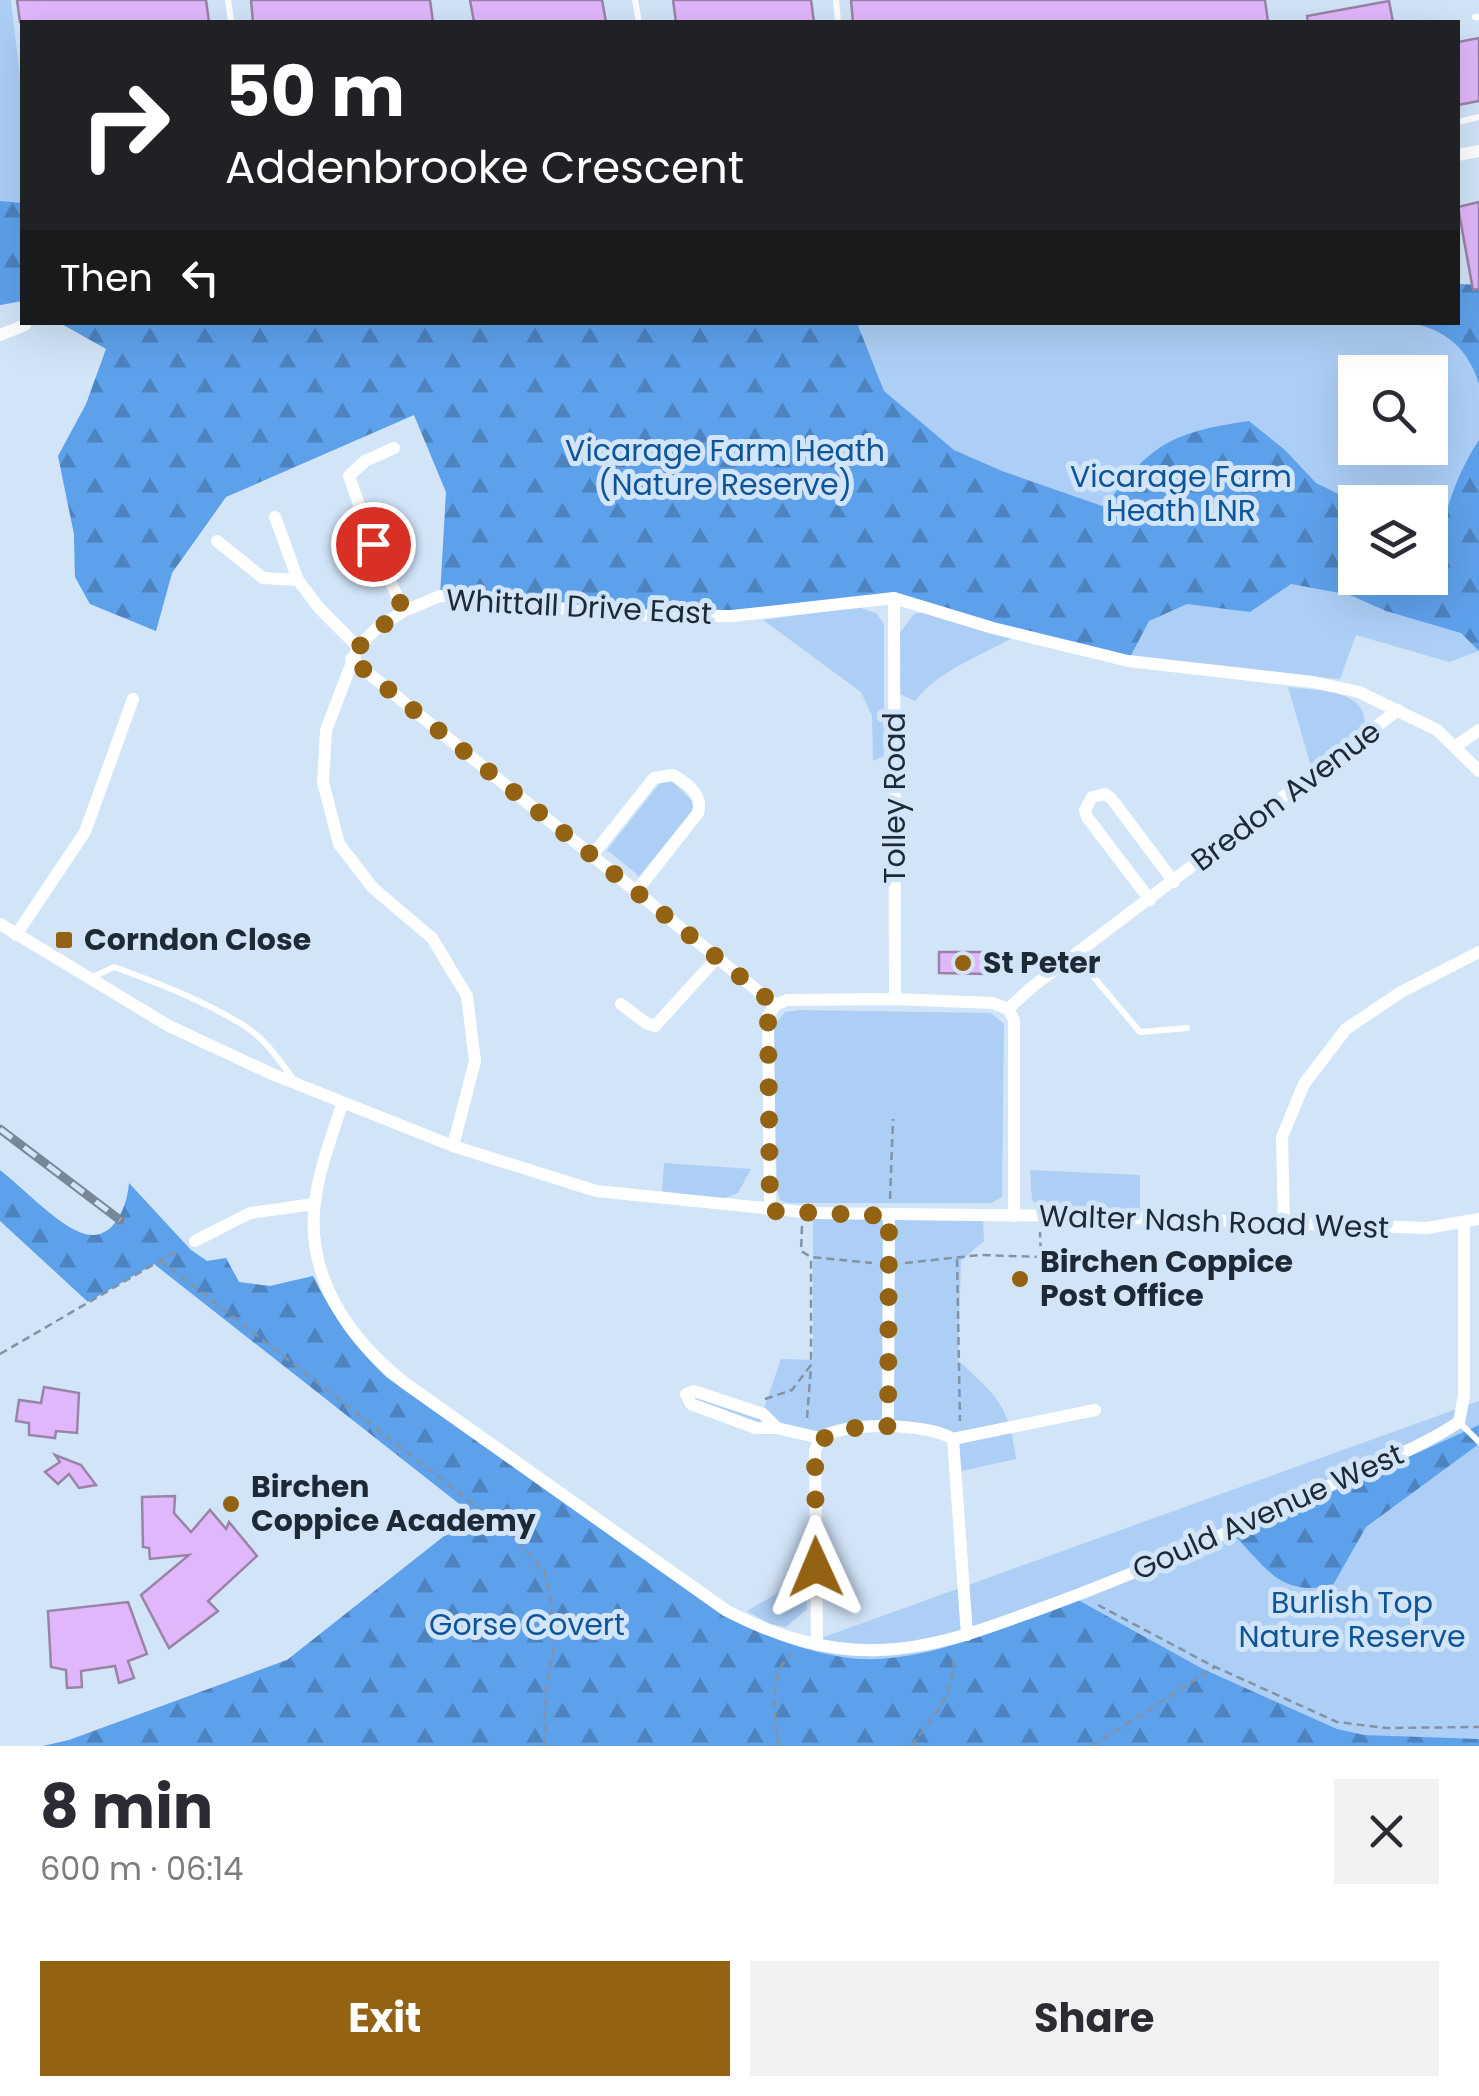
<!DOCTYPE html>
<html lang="en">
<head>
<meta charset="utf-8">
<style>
  :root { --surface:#fff; --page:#f2f2f3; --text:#2b2b33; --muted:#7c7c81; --accent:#936213 }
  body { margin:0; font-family:Poppins,sans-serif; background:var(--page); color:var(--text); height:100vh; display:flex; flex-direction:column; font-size:38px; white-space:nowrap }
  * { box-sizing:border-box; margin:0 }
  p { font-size:32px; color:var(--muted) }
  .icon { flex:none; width:55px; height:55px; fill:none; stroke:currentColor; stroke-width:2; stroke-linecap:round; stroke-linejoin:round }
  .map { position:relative; height:1746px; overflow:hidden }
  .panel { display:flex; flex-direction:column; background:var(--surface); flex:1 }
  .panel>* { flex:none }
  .banner { position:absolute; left:20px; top:20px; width:1440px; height:305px; border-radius:0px; box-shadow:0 10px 40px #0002; background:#202124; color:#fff; overflow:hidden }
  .tools { position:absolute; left:1338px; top:355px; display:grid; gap:20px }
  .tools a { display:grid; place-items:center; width:110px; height:110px; border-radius:0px; background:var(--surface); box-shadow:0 10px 40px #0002; font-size:50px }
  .pin { position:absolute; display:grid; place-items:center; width:85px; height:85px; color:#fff; margin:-42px; border:5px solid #fff; border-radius:50%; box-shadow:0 2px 10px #0007 }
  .me { position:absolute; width:110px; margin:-55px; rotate:359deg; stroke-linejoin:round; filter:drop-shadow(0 0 8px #0008) }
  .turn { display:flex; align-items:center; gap:35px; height:210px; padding:0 40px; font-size:45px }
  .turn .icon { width:130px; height:130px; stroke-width:2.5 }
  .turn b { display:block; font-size:70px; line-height:85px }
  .then { display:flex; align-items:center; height:95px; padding:0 40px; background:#0003; gap:20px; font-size:38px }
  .round { display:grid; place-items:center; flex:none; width:105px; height:105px; border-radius:0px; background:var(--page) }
  .head { display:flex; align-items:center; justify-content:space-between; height:170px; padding:0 40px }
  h1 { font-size:60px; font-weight:700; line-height:75px }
  .button { display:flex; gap:20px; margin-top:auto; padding:20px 40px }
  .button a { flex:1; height:115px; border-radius:0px; background:var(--accent); color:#fff; font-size:40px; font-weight:700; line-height:115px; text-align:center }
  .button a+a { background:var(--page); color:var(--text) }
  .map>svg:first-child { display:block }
  .green { fill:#adcff6; fill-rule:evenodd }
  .forest { fill:url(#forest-firs) }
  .building { fill:#e1b7fb; stroke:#9984a7; stroke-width:2.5 }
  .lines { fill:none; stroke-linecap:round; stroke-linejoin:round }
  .path { stroke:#8493a4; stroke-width:2.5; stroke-dasharray:8 5; stroke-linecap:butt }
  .lane { stroke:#fff; stroke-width:6 }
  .street { stroke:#fff; stroke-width:12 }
  .rail-casing { stroke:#788798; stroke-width:9 }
  .rail { stroke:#d2e4f8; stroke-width:5; stroke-dasharray:15; stroke-linecap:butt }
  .route { stroke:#936213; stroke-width:18; stroke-dasharray:0 32.4 }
  .poi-dot { fill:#936213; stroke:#d2e4f8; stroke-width:4 }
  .labels { text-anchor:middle; stroke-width:10; stroke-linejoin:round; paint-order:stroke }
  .park-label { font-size:30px; fill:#0e5699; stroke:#d2e4f8 }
  .street-label { font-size:30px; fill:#1e2936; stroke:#d2e4f8 }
  .poi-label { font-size:30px; font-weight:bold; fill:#1e2936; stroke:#d2e4f8; text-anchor:start }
</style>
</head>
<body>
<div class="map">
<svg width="1479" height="1746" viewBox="0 0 1479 1746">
  <defs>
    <pattern id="forest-firs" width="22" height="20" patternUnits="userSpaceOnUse" patternTransform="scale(2.5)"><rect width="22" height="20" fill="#5ea1eb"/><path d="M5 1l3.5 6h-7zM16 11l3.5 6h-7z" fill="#4d83bf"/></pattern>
  </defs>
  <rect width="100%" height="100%" fill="#d2e4f8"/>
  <!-- green -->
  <g class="green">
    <path d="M0 0H11L22 94V301L0 305Z"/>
    <path d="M1458 284 1479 285V651L1449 662 1356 635 1340 679 1128 661 945 603 442 585 446 492 414 415 226 497 172 573 156 631 90 604 75 577 74 534 62 476 125 405 101 364 106 348 60 323 1458 322ZM1355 372H1430V448H1355ZM1355 502H1430V578H1355Z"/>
    <path d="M858 607 876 613 884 624V756L873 761 872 716 861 692 763 620Z"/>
    <path d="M925 612 1012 638C980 656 938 671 915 701L900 694 899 634 914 614Z"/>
    <path d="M1288 687C1315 691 1367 688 1365 726L1358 737 1312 770Z"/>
    <path d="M672 781 694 803 692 811 639 876 607 850 660 783Z"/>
    <path d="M800 1010 991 1013 1004 1024 1002 1197 991 1203H788L780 1200 777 1190 773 1027 785 1012Z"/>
    <path d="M664 1163 751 1169 738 1193 717 1201 662 1191Z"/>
    <path d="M1030 1170 1140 1175V1209L1041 1208 1032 1200Z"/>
    <path d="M813 1213 983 1217 984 1241 961 1261 958 1360C997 1397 1009 1404 1016 1459L957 1472 953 1439 888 1426 820 1438 691 1404 694 1391 762 1414 781 1359 813 1360Z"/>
    <path d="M191 1250 207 1261 226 1258 239 1282 270 1286 313 1276C331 1314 355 1347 386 1377L720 1613 757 1632 799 1646 1479 1401V1746H43L69 1740 287 1660 472 1515Z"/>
    <path d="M805 1577 807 1609 786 1627 770 1624 747 1611Z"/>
  </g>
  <!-- forest -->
  <g class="forest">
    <path d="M0 201 22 203V301L0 305Z"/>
    <path d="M1458 284 1479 285V384C1468 349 1447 330 1411 323L1458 322Z"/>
    <path d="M60 323H857L884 391 954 450 1002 471 1105 507C1150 444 1172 432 1249 421L1285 450 1316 483 1355 502V578H1430V564L1433 565C1443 520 1453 479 1479 440V651L1461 633 1386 611 1350 595 1291 584 1250 612 1187 604 1149 621 1128 661 894 598 732 616 603 615 440 596 446 492 414 415 226 497 172 573 156 631 90 604 75 577 74 534 58 456 86 404 106 349Z"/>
    <path d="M0 1170C23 1188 50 1217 75 1230 110 1249 127 1210 129 1183L191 1250 207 1261 226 1258 239 1282 270 1286 313 1276C331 1314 355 1347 386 1377L720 1613C760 1634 804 1652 849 1658 923 1667 1009 1624 1078 1600L1203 1669 1337 1729 1364 1735 1479 1739V1746H43L69 1740 287 1660 472 1514 154 1264 88 1302 0 1221Z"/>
    <path d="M1479 1425V1444L1366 1527 1333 1585C1281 1597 1268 1570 1235 1536Z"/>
  </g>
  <!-- building -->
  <g class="building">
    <path d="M17 0H206L209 22H20Z"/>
    <path d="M251 0H430L433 22H253Z"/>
    <path d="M470 0H602L606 22H474Z"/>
    <path d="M673 0H811L814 22H676Z"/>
    <path d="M851 0H1265L1268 22H853Z"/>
    <path d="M1389 1 1393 22H1308L1307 16Z"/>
    <path d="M1479 38V101L1458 105V42Z"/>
    <path d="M1479 202V289L1473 290 1458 207Z"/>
    <path d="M939 952H987V974L939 973Z"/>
    <path d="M44 1387 79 1393 77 1433 56 1431 55 1438 29 1435V1423L16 1421 19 1400 41 1403Z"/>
    <path d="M55 1455 81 1465 96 1485 79 1488 69 1474 58 1484 45 1472 60 1462Z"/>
    <path d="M175 1496 174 1513 191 1532 210 1510 226 1529 229 1522 257 1556 208 1601 218 1611 169 1648 141 1595 189 1555 150 1559 149 1548 143 1547 142 1497Z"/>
    <path d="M128 1602 147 1654 128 1661 134 1678 119 1683 115 1666 81 1671 82 1687 67 1688 66 1670 51 1667 48 1611Z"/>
  </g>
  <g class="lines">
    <!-- path -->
    <g class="path">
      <path d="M890 1199 893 1119"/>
      <path d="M802 1226 801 1251 811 1257 872 1263"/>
      <path d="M957 1259 960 1421"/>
      <path d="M160 1260 509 1532 544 1571 551 1602 554 1648 546 1688 544 1746"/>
      <path d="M905 1263 980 1255 1041 1257 1040 1232"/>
      <path d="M0 1354 180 1249"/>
      <path d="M765 1399 792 1390 811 1365V1259"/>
      <path d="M807 1418 811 1366"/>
      <path d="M1098 1605 1211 1665 1337 1722 1386 1728 1479 1727"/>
      <path d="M778 1746C776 1714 766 1678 791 1654"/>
      <path d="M911 1746C931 1720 958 1690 953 1655"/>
      <path d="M1092 1746 1215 1667"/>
    </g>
    <!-- lane -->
    <g class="lane">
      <path d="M228 0 231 22"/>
      <path d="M635 0 639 22"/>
      <path d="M836 0 838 22"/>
      <path d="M1475 17H1479"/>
      <path d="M1458 122 1479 117"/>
      <path d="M1076 956 1140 1032 1187 1028"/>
      <path d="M91 978 114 967C156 982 208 1002 246 1027 265 1039 280 1061 294 1080"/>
      <path d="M1459 1422 1479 1442"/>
    </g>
    <!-- street -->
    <g class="street">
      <path d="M1458 155 1479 151"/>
      <path d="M0 335 25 325"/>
      <path d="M394 448 365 461 349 476 373 544 404 611"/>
      <path d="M275 517 298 580 319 608 358 647"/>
      <path d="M217 541 263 578 298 580"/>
      <path d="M894 598 895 999"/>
      <path d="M351 659 775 1005"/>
      <path d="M1456 746 1479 730"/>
      <path d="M591 857 654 778 673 775C688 784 703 794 698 813L635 893"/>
      <path d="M1150 900 1087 817 1085 810 1092 797 1105 794 1111 798 1174 882"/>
      <path d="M0 924 169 1026 272 1074 453 1146 596 1191 813 1213 1070 1216 1427 1228 1479 1219"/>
      <path d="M16 935 85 832 133 699"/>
      <path d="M621 1004 646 1023 655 1026 716 959"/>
      <path d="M1008 1009 1032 987 1398 710"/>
      <path d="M342 1104C332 1136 319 1169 315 1202 305 1277 350 1340 405 1383L727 1611C776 1636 825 1652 880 1650 935 1648 984 1629 1034 1611 1132 1576 1228 1533 1322 1489 1368 1467 1417 1450 1459 1422L1464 1396V1223"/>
      <path d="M453 1146 475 1061 467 996 432 938 373 888 339 844 323 782 326 730 358 647 376 629 404 611 440 596 497 598 603 615 732 616 894 598 993 628 1128 661 1313 682 1359 692 1437 730 1479 771"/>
      <path d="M770 1211 768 1016 775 1005 787 1000 895 999 993 1003 1008 1009 1014 1020V1216"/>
      <path d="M1284 1224 1282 1137 1304 1084 1346 1029 1401 992 1479 952"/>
      <path d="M195 1241 250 1213 314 1204"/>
      <path d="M888 1426 889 1216"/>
      <path d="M777 1428 763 1414 694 1391 686 1394 691 1404 756 1428H777L820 1438C845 1421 928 1423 953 1439L1095 1410"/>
      <path d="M953 1439 967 1635"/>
      <path d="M817 1644 815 1451 820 1438"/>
    </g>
    <!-- rail casing -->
    <g class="rail-casing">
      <path id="rail" d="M0 1129 120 1220"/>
    </g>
    <!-- rail -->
    <use href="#rail" class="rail"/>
  </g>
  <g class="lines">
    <!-- route -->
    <path class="route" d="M373 544 404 611C383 625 363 637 351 659L775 1005 768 1016 770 1211 889 1216 888 1426C861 1429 827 1423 815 1451L816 1567"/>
  </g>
  <!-- markers -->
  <g class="poi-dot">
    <rect x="54" y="930" width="20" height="20" rx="5"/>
    <circle cx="963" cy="963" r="10"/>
    <circle cx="1020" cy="1279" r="10"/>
    <circle cx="231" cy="1504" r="10"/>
  </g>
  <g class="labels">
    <!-- park labels -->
    <g class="park-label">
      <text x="725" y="461">Vicarage Farm Heath<tspan x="725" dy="34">(Nature Reserve)</tspan></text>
      <text x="1181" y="487">Vicarage Farm<tspan x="1181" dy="34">Heath LNR</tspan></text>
      <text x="1352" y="1613">Burlish Top<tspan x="1352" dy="34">Nature Reserve</tspan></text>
      <text x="527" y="1635">Gorse Covert</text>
    </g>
    <!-- street labels -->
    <g class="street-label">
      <text transform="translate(579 607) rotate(3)" y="10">Whittall Drive East</text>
      <text transform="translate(1286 796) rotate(-37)" y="10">Bredon Avenue</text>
      <text transform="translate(895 798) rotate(-90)" y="10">Tolley Road</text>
      <text transform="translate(1214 1222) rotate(2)" y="10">Walter Nash Road West</text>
      <text transform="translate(1268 1512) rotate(-24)" y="10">Gould Avenue West</text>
    </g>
    <!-- poi labels -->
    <g class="poi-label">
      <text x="84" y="950">Corndon Close</text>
      <text x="983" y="973">St Peter</text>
      <text x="1040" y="1272">Birchen Coppice<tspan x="1040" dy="34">Post Office</tspan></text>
      <text x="251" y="1497">Birchen<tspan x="251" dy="34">Coppice Academy</tspan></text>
    </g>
  </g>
</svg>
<div class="tools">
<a><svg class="icon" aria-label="search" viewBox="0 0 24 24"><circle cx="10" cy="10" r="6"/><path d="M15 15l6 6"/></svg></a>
<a><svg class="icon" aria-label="layers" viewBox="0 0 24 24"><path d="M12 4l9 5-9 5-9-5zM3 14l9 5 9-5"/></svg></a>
</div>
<div class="pin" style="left:373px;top:544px;background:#d93025"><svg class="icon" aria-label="arrive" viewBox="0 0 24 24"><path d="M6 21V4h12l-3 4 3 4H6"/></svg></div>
<svg class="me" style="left:816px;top:1567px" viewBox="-20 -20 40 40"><path d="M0-17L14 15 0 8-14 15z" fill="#936213" stroke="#fff" stroke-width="4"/></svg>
<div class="banner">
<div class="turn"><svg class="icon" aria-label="right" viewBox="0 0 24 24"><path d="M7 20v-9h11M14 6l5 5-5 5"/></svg><div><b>50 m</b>Addenbrooke Crescent</div></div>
<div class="then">Then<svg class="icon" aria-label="left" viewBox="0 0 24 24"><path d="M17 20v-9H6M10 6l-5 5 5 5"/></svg></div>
</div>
</div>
<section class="panel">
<div class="head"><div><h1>8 min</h1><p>600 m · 06:14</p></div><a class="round"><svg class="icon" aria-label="close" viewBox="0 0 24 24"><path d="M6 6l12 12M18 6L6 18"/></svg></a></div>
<div class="button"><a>Exit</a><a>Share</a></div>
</section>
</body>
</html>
